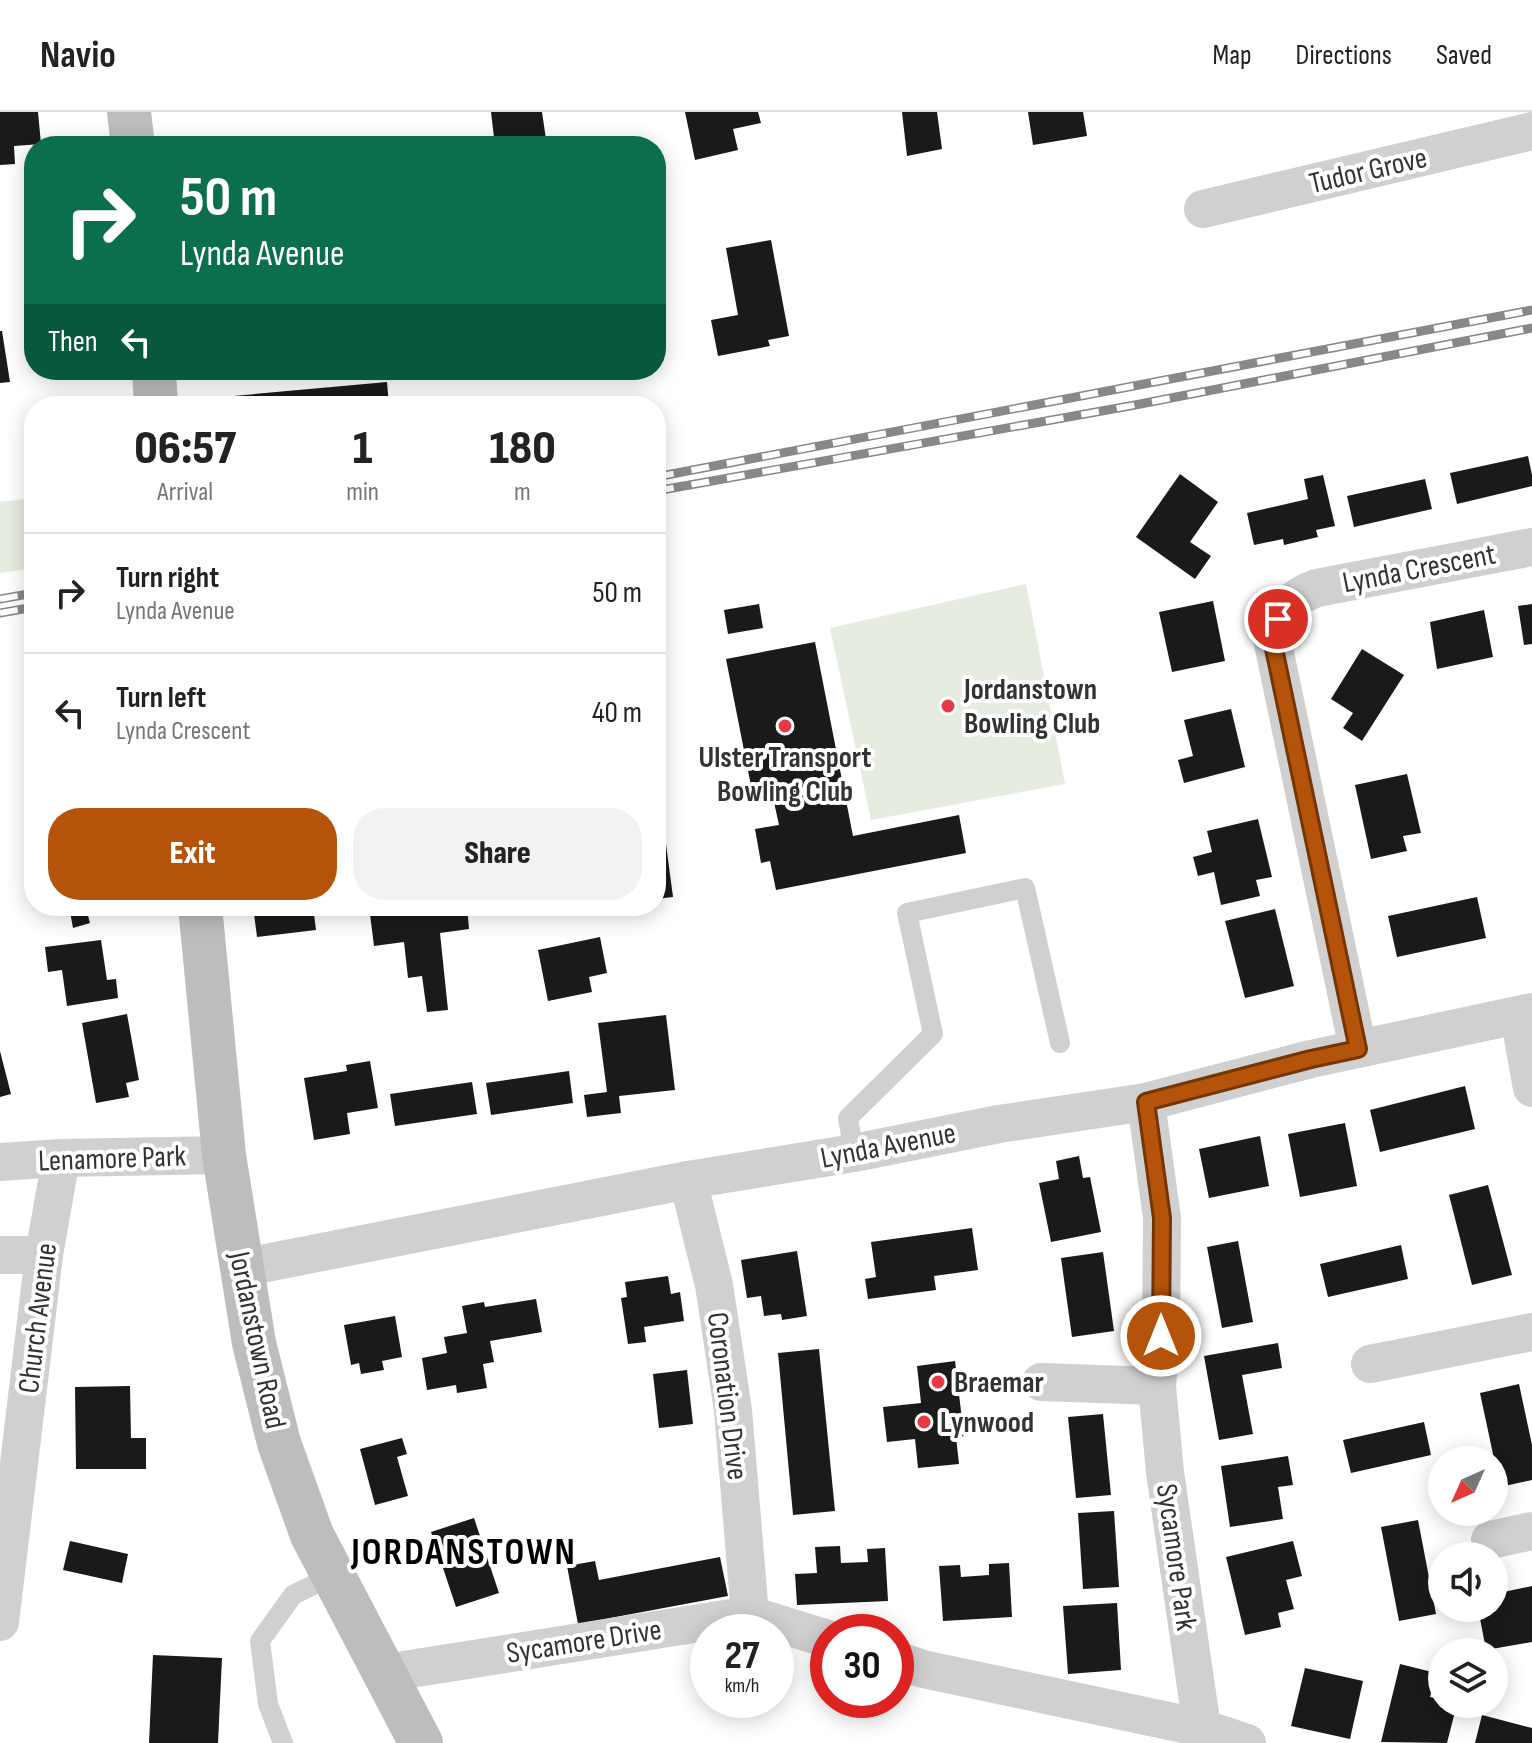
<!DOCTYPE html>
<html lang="en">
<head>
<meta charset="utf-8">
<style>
  :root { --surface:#fff; --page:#f2f2f2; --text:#222; --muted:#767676; --line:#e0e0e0; --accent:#b45309 }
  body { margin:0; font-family:"Sofia Sans Condensed",sans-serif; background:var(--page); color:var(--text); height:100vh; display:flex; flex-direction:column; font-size:30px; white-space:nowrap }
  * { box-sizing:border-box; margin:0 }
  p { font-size:26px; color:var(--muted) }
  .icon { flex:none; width:44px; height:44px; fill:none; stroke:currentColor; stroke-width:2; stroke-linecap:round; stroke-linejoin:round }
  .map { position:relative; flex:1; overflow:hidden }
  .drawer { position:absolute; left:24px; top:284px; width:642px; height:520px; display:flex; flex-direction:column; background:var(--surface); border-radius:32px; box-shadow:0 4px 20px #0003 }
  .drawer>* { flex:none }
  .guide { position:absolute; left:24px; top:24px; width:642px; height:244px; border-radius:32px; box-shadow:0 4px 20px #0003; background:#0b6e4f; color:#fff; overflow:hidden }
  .needle { width:52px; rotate:225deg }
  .controls { position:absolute; left:1428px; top:1334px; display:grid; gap:16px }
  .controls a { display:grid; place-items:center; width:80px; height:80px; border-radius:50%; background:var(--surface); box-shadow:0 4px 20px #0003; font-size:40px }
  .speed { position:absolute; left:690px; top:1502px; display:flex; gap:16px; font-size:40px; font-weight:700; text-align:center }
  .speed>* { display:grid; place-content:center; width:104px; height:104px; border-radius:50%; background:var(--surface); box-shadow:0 4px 20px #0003; line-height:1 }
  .speed small { font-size:20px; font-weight:400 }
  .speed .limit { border:12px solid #d22; background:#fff; color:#111 }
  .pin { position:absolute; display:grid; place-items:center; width:68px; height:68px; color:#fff; margin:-34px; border:4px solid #fff; border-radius:50%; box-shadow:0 2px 8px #0007 }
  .me { position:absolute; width:88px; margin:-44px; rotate:0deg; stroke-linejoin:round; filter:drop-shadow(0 0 6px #0008) }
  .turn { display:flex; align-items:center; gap:28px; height:168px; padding:0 24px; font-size:36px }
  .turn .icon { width:104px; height:104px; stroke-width:2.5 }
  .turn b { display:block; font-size:56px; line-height:68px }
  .then { display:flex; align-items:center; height:76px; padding:0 24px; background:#0003; gap:16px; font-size:30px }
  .eta { display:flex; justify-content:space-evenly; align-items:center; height:136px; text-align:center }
  .eta b { font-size:48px; font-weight:800; line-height:56px }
  .cta { display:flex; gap:16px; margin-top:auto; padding:16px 24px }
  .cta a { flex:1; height:92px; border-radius:32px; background:var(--accent); color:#fff; font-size:32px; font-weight:800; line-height:92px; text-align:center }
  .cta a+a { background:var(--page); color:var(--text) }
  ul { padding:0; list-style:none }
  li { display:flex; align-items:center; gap:24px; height:120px; padding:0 24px; border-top:2px solid var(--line) }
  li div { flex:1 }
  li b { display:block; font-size:30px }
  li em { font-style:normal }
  header { display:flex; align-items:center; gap:48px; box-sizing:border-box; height:112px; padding:0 40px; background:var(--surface); border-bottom:2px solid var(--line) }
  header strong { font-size:38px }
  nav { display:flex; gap:44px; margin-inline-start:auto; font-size:28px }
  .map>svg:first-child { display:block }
  .green { fill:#e6ecdf }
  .building { fill:#1a1a1a }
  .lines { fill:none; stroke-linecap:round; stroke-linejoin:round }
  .lane { stroke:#d0d0d0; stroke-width:20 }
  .street { stroke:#d0d0d0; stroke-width:38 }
  .secondary { stroke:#bdbdbd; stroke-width:44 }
  .rail-casing { stroke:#888; stroke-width:9 }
  .rail { stroke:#fff; stroke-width:6; stroke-dasharray:18; stroke-linecap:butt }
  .route-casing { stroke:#753606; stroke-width:20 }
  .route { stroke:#b45309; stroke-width:14 }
  .poi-dot { fill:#e63946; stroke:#fff; stroke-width:3 }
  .labels { text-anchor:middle; stroke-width:8; stroke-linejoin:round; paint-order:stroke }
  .street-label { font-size:30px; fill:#333; stroke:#fff }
  .poi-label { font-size:30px; font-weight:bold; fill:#333; stroke:#fff; text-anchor:start }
  .district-label { font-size:38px; font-weight:bold; letter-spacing:2px; fill:#000; stroke:#fff }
</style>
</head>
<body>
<header>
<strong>Navio</strong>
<nav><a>Map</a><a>Directions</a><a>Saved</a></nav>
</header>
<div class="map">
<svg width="1532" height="1631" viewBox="0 0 1532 1631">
  <rect width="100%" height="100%" fill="#fff"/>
  <!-- green -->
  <g class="green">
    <path d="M34 386V456L0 461V390Z"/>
    <path d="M1026 472 1065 672 871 708 830 516Z"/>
  </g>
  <!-- building -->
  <g class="building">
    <path d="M0 0H38L41 32 14 34 15 52 0 53Z"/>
    <path d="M491 0H542L547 34H495Z"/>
    <path d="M685 0H758L761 11 733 17 738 38 695 48Z"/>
    <path d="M902 0H937L942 37 907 44Z"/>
    <path d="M1028 0H1083L1087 24 1033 33Z"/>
    <path d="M771 128 789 224 768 228 770 234 718 244 711 208 738 203 726 136Z"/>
    <path d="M0 219H2L10 270 0 271Z"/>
    <path d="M387 270 389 294H200V287Z"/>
    <path d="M1528 344 1532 363V374L1457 392 1450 361Z"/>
    <path d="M1180 362 1218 390 1190 430 1211 444 1195 467 1136 425Z"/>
    <path d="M1323 363 1335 414 1316 418 1318 425 1284 433 1283 427 1254 433 1247 401 1308 387 1304 367Z"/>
    <path d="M1425 367 1432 397 1354 415 1347 384Z"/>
    <path d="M1213 489 1225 549 1172 560 1159 500Z"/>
    <path d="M759 492 763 516 728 522 724 498Z"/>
    <path d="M1532 492V532L1524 533 1518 494Z"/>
    <path d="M1484 498 1493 545 1437 557 1430 510Z"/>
    <path d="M815 530 853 724 959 703 966 741 776 778 770 749 761 751 755 717 779 713 772 681 753 684 726 547Z"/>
    <path d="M1362 537 1404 563 1362 629 1343 616 1353 601 1331 587Z"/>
    <path d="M1231 597 1245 655 1184 671 1178 648 1193 644 1184 608Z"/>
    <path d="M1407 662 1421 721 1403 724 1407 739 1371 747 1355 673Z"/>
    <path d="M1258 707 1272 765 1256 768 1260 784 1221 793 1214 760 1198 764 1193 745 1212 740 1207 719Z"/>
    <path d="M666 732 673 785 656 787V733Z"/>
    <path d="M1477 785 1486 826 1397 845 1388 804Z"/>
    <path d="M69 794H92L93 798 87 800 90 811 73 816Z"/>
    <path d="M253 794H313L316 818 257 825Z"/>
    <path d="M369 794H467L469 817 440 821 448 898 427 900 422 864 408 866 404 830 374 834Z"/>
    <path d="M1275 797 1294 874 1245 886 1225 809Z"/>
    <path d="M600 825 607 861 589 865 592 880 548 889 538 838Z"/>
    <path d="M101 828 107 868 116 867 118 886 67 894 62 858 48 860 45 835Z"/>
    <path d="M127 902 139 968 126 971 129 985 96 991 82 911Z"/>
    <path d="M666 903 675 978 619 984 621 1001 587 1005 584 983 607 980 598 911Z"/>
    <path d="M0 939 11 982 0 985Z"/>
    <path d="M370 949 378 996 347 1001 350 1022 314 1028 304 966 347 959 346 953Z"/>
    <path d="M569 959 573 991 491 1003 486 971Z"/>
    <path d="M472 970 477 1002 395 1014 390 982Z"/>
    <path d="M1465 974 1475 1017 1380 1040 1370 998Z"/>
    <path d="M1345 1011 1357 1074 1300 1085 1288 1022Z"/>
    <path d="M1260 1024 1269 1074 1209 1086 1199 1037Z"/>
    <path d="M1079 1044 1083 1066 1090 1065 1101 1120 1051 1130 1039 1071 1059 1067 1056 1049Z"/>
    <path d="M1488 1073 1512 1163 1472 1173 1449 1083Z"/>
    <path d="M972 1116 978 1158 934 1164 936 1178 868 1187 865 1167 876 1165 871 1130Z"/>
    <path d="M1238 1129 1253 1210 1222 1216 1207 1135Z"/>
    <path d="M1401 1133 1408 1167 1328 1185 1320 1152Z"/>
    <path d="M797 1139 807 1204 782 1208 781 1202 764 1204 761 1184 747 1186 741 1148Z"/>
    <path d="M1103 1140 1114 1219 1072 1225 1061 1146Z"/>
    <path d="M668 1164 671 1182 680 1180 684 1209 644 1215 646 1230 628 1232 621 1186 627 1185 625 1170Z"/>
    <path d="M536 1187 542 1220 490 1229 494 1250 483 1252 487 1276 457 1281 456 1273 427 1278 422 1246 447 1241 444 1225 467 1221 462 1194 484 1190 485 1195Z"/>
    <path d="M395 1204 402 1245 382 1249 384 1258 361 1262 359 1251 351 1253 344 1213Z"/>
    <path d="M1278 1231 1282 1256 1242 1263 1253 1322 1219 1328 1204 1244Z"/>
    <path d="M819 1237 835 1399 793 1403 778 1241Z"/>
    <path d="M955 1249 964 1324 956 1325 959 1352 918 1356 915 1327 887 1330 883 1295 921 1291 917 1254Z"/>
    <path d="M687 1258 693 1312 659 1316 653 1262Z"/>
    <path d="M1519 1272 1532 1333V1368L1500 1375 1480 1281Z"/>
    <path d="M130 1274 131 1326H146V1357H76L75 1275Z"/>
    <path d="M1103 1302 1111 1383 1076 1386 1068 1305Z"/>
    <path d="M1424 1310 1431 1343 1351 1361 1343 1328Z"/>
    <path d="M402 1326 407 1342 397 1345 408 1384 375 1393 360 1337Z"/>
    <path d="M1288 1344 1293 1373 1278 1375 1283 1407 1230 1415 1221 1354Z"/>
    <path d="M1114 1399 1119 1475 1083 1477 1078 1401Z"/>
    <path d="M474 1406 499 1481 456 1495 431 1420Z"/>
    <path d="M1418 1408 1436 1502 1399 1509 1381 1415Z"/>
    <path d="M70 1429 128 1442 122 1471 63 1458Z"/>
    <path d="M1293 1429 1302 1464 1286 1468 1294 1497 1278 1501 1281 1515 1245 1523 1226 1445Z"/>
    <path d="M840 1434 841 1451 868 1450 867 1437 885 1436 888 1489 797 1493 795 1462 817 1461 815 1435Z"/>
    <path d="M720 1445 728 1484 578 1512 567 1454 595 1449 599 1468Z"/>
    <path d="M1009 1451 1012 1505 943 1509 939 1454 960 1453 961 1465 989 1463V1452Z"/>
    <path d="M1532 1474V1530L1486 1538 1478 1496H1494V1482Z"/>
    <path d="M1117 1491 1121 1558 1068 1562 1063 1494Z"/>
    <path d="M153 1543 222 1546 218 1631H149Z"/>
    <path d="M1400 1552 1436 1561 1430 1585 1442 1588V1592H1457L1447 1631 1381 1630Z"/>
    <path d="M1305 1556 1363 1569 1350 1627 1291 1614Z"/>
    <path d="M1482 1603 1532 1616V1631H1475Z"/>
  </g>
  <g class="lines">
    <!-- lane -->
    <g class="lane">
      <path d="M854 1041 848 1006 933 922 907 801 1025 776 1060 931"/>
      <path d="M283 1631 268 1592 260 1529 293 1483 332 1464"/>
    </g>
    <!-- street -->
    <g class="street">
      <path d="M1203 97 1532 19"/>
      <path d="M1519 904 1532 976"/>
      <path d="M1358 937 1272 527C1281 498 1289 486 1317 476L1532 435"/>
      <path d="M1146 990 1162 1106 1161 1224 1157 1274 1165 1360 1202 1616"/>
      <path d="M0 1050 61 1046 224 1043"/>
      <path d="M688 1068 714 1173 733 1298 750 1503"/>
      <path d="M0 1143H44"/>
      <path d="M241 1156 688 1068 854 1041 999 1012 1146 990 1311 947 1532 900"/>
      <path d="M1370 1252 1532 1220"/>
      <path d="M1041 1270 1157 1274"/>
      <path d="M1490 1428 1532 1419"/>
      <path d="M0 1510 44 1143 61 1046"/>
      <path d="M896 1548 923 1557 1202 1616 1247 1631"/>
      <path d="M385 1561 750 1503 828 1527"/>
    </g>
    <!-- secondary -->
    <g class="secondary">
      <path d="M129 0 133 34"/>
      <path d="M154 258 156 294"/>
      <path d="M200 794 224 1043 254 1231 279 1331 312 1423 421 1631"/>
    </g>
    <!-- rail casing -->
    <g class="rail-casing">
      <g id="rail">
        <path d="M656 365 1532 198"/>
        <path d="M656 379 1135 293 1532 216"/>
        <path d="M0 487 34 481"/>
        <path d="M0 501 34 495"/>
      </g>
    </g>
    <!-- rail -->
    <use href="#rail" class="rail"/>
  </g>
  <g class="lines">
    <!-- route casing -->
    <g class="route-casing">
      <path id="route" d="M1161 1224 1162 1106 1146 990 1311 947 1358 937 1272 527 1278 507"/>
    </g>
    <!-- route -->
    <use href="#route" class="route"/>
  </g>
  <!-- markers -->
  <g class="poi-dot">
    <circle cx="948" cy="594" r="8"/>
    <circle cx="785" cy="614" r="8"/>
    <circle cx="938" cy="1270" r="8"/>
    <circle cx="924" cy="1310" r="8"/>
  </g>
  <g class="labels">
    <!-- street labels -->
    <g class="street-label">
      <text transform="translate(1368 58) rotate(-13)" y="10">Tudor Grove</text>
      <text transform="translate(1419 456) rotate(-11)" y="10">Lynda Crescent</text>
      <text transform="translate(888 1033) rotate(-11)" y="10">Lynda Avenue</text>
      <text transform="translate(112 1046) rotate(-2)" y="10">Lenamore Park</text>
      <text transform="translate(37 1206) rotate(-83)" y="10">Church Avenue</text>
      <text transform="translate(258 1228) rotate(78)" y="10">Jordanstown Road</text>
      <text transform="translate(728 1284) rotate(83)" y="10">Coronation Drive</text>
      <text transform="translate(1177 1445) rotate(82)" y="10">Sycamore Park</text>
      <text transform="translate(584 1529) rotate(-9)" y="10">Sycamore Drive</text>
    </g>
    <!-- poi labels -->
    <g class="poi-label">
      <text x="964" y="587">Jordanstown<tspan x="964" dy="34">Bowling Club</tspan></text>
      <text x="785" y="655" text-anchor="middle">Ulster Transport<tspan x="785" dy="34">Bowling Club</tspan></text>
      <text x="954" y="1280">Braemar</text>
      <text x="940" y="1320">Lynwood</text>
    </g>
    <!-- district labels -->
    <g class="district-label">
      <text x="464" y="1452">JORDANSTOWN</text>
    </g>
  </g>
</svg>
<div class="controls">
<a><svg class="needle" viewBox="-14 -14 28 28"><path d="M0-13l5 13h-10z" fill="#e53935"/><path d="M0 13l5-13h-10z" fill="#767676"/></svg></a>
<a><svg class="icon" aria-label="sound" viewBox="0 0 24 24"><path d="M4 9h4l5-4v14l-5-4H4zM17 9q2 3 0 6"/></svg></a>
<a><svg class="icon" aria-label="layers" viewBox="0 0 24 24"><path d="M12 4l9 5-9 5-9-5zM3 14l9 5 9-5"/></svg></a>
</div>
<div class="speed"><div>27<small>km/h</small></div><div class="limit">30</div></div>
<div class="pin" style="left:1278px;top:507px;background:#d93025"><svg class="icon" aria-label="arrive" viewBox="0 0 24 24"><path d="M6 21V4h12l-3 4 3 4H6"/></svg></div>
<svg class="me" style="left:1161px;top:1224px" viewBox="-20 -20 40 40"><circle r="17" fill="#b45309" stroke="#fff" stroke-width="3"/><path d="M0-11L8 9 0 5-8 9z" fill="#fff"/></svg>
<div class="guide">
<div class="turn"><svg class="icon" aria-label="right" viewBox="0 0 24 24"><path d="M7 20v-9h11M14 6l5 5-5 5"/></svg><div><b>50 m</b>Lynda Avenue</div></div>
<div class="then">Then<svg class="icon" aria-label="left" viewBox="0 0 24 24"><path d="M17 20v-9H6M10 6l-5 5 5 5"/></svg></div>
</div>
<section class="drawer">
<div class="eta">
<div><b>06:57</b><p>Arrival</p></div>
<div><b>1</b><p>min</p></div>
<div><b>180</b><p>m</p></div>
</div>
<ul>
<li><svg class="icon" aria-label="right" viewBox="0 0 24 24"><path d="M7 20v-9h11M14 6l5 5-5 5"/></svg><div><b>Turn right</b><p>Lynda Avenue</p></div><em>50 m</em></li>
<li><svg class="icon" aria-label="left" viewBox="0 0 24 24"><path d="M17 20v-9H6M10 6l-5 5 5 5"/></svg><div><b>Turn left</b><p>Lynda Crescent</p></div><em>40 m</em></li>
</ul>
<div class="cta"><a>Exit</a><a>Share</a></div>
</section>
</div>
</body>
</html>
